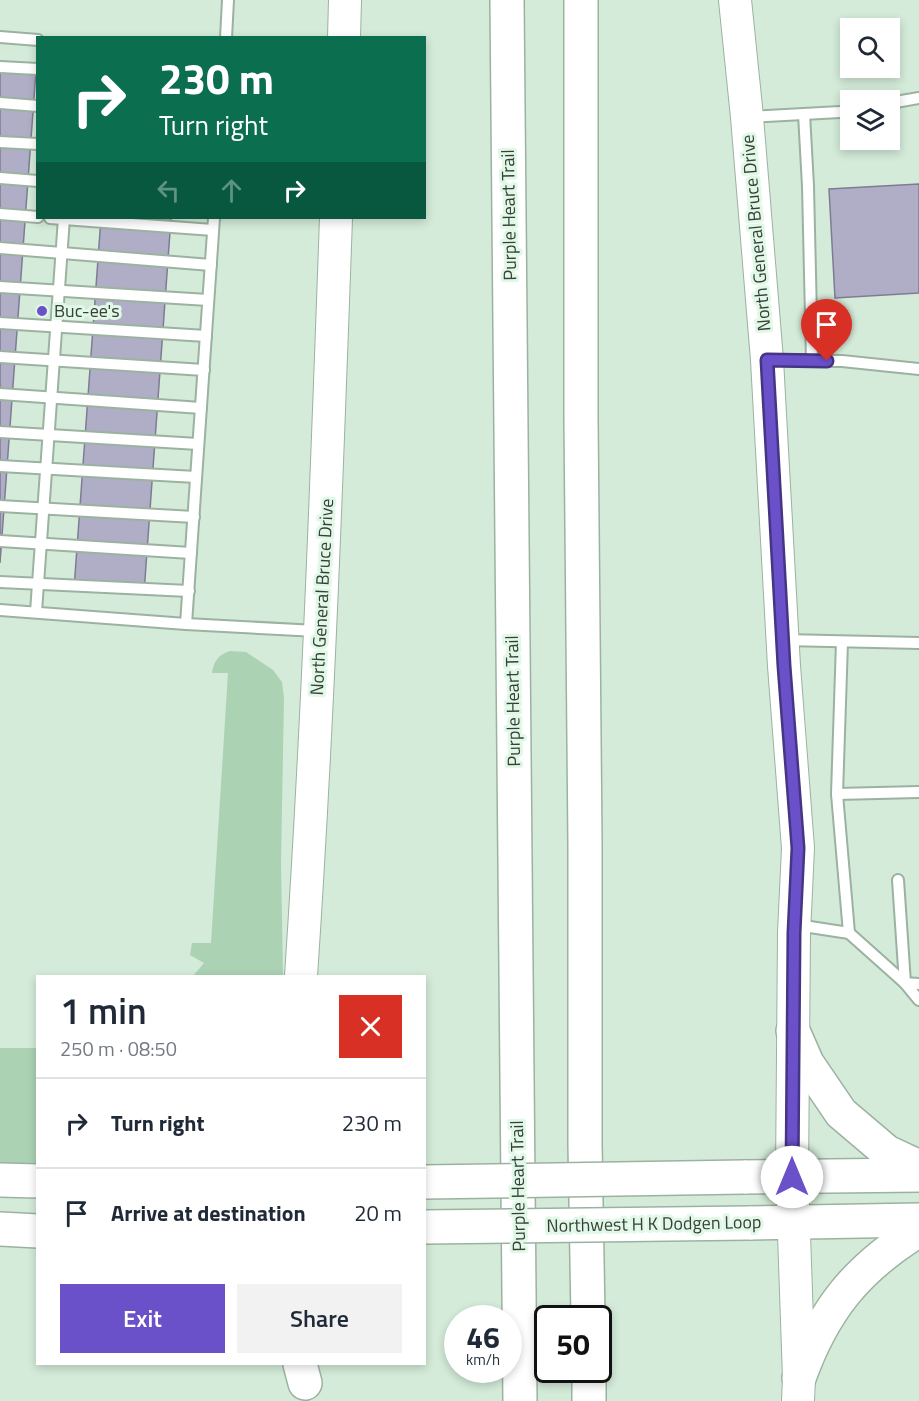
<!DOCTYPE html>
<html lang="en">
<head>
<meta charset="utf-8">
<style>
  :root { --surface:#fff; --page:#f2f2f3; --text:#1f2937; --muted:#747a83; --line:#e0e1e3; --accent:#6a51ca }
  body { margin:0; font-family:"Titillium Web",sans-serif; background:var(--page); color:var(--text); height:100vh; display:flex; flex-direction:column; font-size:22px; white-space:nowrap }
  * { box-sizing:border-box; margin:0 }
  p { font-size:20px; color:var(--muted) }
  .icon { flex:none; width:33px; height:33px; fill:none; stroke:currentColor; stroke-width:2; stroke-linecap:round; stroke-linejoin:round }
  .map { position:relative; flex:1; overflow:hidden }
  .details { position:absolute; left:36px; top:975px; width:390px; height:390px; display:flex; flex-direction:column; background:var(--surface); border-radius:0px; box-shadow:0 3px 9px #0003 }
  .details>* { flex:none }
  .top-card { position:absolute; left:36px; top:36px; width:390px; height:183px; border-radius:0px; box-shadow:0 3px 9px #0003; background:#0b6e4f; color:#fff; overflow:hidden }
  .fabs { position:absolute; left:840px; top:18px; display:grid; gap:12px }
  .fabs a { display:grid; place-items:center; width:60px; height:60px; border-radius:0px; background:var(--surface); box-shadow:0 3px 9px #0003; font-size:30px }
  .speed { position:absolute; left:444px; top:1305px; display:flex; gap:12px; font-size:30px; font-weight:700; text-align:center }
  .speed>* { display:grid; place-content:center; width:78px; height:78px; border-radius:50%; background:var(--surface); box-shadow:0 3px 9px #0003; line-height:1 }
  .speed small { font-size:15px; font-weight:400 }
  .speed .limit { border:3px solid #111; border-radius:9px; background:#fff; color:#111 }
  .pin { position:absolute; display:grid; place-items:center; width:51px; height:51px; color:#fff; margin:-62px -26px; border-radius:50% 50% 50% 0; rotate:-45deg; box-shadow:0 0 6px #0007 }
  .pin .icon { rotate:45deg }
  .me { position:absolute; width:66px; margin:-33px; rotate:0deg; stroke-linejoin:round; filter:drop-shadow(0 0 4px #0008) }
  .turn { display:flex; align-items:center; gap:21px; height:126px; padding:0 24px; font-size:27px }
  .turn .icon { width:78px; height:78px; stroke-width:2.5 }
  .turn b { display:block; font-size:42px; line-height:51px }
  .lanes { display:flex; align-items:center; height:57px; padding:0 24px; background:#0003; justify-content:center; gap:30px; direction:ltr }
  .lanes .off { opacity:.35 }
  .round { display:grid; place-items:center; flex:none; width:63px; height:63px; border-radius:0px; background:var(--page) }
  .overview { display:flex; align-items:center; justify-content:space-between; height:102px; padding:0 24px }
  h1 { font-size:36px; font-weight:600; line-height:45px }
  .cta { display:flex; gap:12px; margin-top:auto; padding:12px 24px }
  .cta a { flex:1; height:69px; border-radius:0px; background:var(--accent); color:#fff; font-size:24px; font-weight:600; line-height:69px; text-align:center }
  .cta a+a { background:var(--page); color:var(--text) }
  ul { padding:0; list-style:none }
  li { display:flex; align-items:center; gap:18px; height:90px; padding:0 24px; border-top:2px solid var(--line) }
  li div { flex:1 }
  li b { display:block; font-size:22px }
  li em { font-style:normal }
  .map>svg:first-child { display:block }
  .green { fill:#acd2b4 }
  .building { fill:#afaec6; stroke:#7e7c93; stroke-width:1.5 }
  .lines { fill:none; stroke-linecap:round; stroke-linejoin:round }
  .lane-casing { stroke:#9cb2a1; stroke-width:14 }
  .secondary-casing { stroke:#9cb2a1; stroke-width:34 }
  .highway-casing { stroke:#9cb2a1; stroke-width:36 }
  .lane { stroke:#fff; stroke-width:10 }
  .secondary { stroke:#fff; stroke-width:32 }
  .highway { stroke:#fff; stroke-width:33 }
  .highway-bridge-casing { stroke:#9cb2a1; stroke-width:36; stroke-linecap:butt }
  .highway-bridge { stroke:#fff; stroke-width:33 }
  .route-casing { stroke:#453583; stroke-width:15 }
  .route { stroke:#6a51ca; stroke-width:10 }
  .poi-dot { fill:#6a51ca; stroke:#e1f8e6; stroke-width:2 }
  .labels { text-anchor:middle; stroke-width:6; stroke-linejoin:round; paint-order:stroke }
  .street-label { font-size:18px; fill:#363f38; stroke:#e1f8e6 }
  .poi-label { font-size:18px; fill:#363f38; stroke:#e1f8e6; text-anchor:start }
</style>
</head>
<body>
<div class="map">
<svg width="919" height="1401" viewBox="0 0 919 1401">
  <rect width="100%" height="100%" fill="#d4ebd9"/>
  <!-- green -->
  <g class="green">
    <path d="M230 651 246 652 273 670 282 682 284 698 281 862 283 976H193L204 963 190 955 192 943H211L228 673H212C214 661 218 655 230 651Z"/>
    <path d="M0 1048H37V1164L0 1163Z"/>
  </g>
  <!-- building -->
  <g class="building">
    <path d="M0 68 36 71 0 563Z"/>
    <path d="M919 184V293L835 298 829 189Z"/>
    <path d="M101 218H171L144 593 74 589Z"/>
  </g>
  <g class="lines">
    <!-- lane casing -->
    <g class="lane-casing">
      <g id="lane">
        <path d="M0 37 38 40"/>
        <path d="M226 38 228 0"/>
        <path d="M0 67 38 69"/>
        <path d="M0 103 38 106"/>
        <path d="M890 103 919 98"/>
        <path d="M804 114 808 186 812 361"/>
        <path d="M749 117 840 112 850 110"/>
        <path d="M0 142 38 144"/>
        <path d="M0 178 38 181"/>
        <path d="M0 214 38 217"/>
        <path d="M50 218 213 230"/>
        <path d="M0 248 211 265"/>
        <path d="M0 287 208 300"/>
        <path d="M0 323 206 336"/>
        <path d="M0 357 204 370"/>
        <path d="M770 360 842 361 919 369"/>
        <path d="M0 394 201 408"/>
        <path d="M0 432 198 444"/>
        <path d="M0 466 196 477"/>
        <path d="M0 506 194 517"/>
        <path d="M0 541 191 553"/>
        <path d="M0 582 189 591"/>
        <path d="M0 610 186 624 317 631"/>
        <path d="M36 612 64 218"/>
        <path d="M186 624 214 218"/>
        <path d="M784 640 919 643"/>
        <path d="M842 642 837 794 849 933"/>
        <path d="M837 794 919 792"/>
        <path d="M898 880 905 983 919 984"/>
        <path d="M797 925 849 933 905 983 919 1000"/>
      </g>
    </g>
    <!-- secondary casing -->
    <g class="secondary-casing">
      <g id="secondary">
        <path d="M735 0 747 117 767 360 784 666 798 848 794 933 792 1177 799 1378 798 1401"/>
        <path d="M344 38 345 0"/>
        <path d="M301 976C318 724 327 471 336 218"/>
      </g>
    </g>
    <!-- highway casing -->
    <g class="highway-casing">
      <g id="highway">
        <path d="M507 0 520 1401"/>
        <path d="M581 0V420L585 844V1144L588 1318"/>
        <path d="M793 1031 807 1063 841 1113 887 1152 919 1167"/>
        <path d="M744 1177 919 1175"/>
        <path d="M0 1180 38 1181"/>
        <path d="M749 1223 919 1220"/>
        <path d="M0 1229 38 1231"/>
        <path d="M300 1364 305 1383"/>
        <path d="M589 1370V1401"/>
        <path d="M799 1378C823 1310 857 1268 919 1230"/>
      </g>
    </g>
    <!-- lane -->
    <use href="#lane" class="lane"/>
    <!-- secondary -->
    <use href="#secondary" class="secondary"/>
    <!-- highway -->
    <use href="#highway" class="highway"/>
    <!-- highway-bridge casing -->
    <g class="highway-bridge-casing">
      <g id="highway-bridge">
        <path d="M424 1182 744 1177"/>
        <path d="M424 1227 749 1223"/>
      </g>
    </g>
    <!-- highway-bridge -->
    <use href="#highway-bridge" class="highway-bridge"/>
  </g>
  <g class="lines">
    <!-- route casing -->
    <g class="route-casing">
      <path id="route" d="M792 1177 794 933 798 848 784 666 767 360 827 361"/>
    </g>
    <!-- route -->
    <use href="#route" class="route"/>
  </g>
  <!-- markers -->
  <circle class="poi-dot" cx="42" cy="311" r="6"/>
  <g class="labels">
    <!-- street labels -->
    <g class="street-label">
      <text transform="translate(509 215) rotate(-91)" y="6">Purple Heart Trail</text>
      <text transform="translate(756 233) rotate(-95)" y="6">North General Bruce Drive</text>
      <text transform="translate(322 597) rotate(-87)" y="6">North General Bruce Drive</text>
      <text transform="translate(513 701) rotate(-91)" y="6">Purple Heart Trail</text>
      <text transform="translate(518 1186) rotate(-91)" y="6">Purple Heart Trail</text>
      <text transform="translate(654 1224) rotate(-1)" y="6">Northwest H K Dodgen Loop</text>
    </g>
    <!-- poi labels -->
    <g class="poi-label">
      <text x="54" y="317">Buc-ee's</text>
    </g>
  </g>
</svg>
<div class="fabs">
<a><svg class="icon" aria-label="search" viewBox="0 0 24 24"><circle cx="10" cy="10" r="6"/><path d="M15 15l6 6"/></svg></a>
<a><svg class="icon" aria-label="layers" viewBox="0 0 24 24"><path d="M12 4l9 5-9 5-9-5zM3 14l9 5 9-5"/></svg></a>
</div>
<div class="speed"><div>46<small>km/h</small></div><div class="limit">50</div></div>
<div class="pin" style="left:827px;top:361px;background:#d93025"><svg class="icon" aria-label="arrive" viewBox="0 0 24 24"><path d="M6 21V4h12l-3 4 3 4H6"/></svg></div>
<svg class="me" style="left:792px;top:1177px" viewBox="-20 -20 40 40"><circle r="19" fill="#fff"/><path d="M0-13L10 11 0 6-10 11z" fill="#6a51ca"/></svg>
<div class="top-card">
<div class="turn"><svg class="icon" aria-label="right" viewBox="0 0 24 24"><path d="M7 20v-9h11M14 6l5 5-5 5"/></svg><div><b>230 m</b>Turn right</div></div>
<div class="lanes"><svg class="icon off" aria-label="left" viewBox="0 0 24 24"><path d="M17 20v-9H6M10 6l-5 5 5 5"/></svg><svg class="icon off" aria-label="ahead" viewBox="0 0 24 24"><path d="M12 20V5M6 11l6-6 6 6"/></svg><svg class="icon" aria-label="right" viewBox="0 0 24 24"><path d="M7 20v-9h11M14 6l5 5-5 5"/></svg></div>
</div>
<section class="details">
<div class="overview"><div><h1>1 min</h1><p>250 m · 08:50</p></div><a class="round" style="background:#d93025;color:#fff"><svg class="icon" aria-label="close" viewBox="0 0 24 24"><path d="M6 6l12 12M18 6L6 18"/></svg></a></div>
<ul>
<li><svg class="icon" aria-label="right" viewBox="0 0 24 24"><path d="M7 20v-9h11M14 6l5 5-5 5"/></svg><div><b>Turn right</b></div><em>230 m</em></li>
<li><svg class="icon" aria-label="arrive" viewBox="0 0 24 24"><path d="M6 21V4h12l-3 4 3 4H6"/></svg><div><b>Arrive at destination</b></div><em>20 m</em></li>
</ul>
<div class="cta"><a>Exit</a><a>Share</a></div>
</section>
</div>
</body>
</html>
